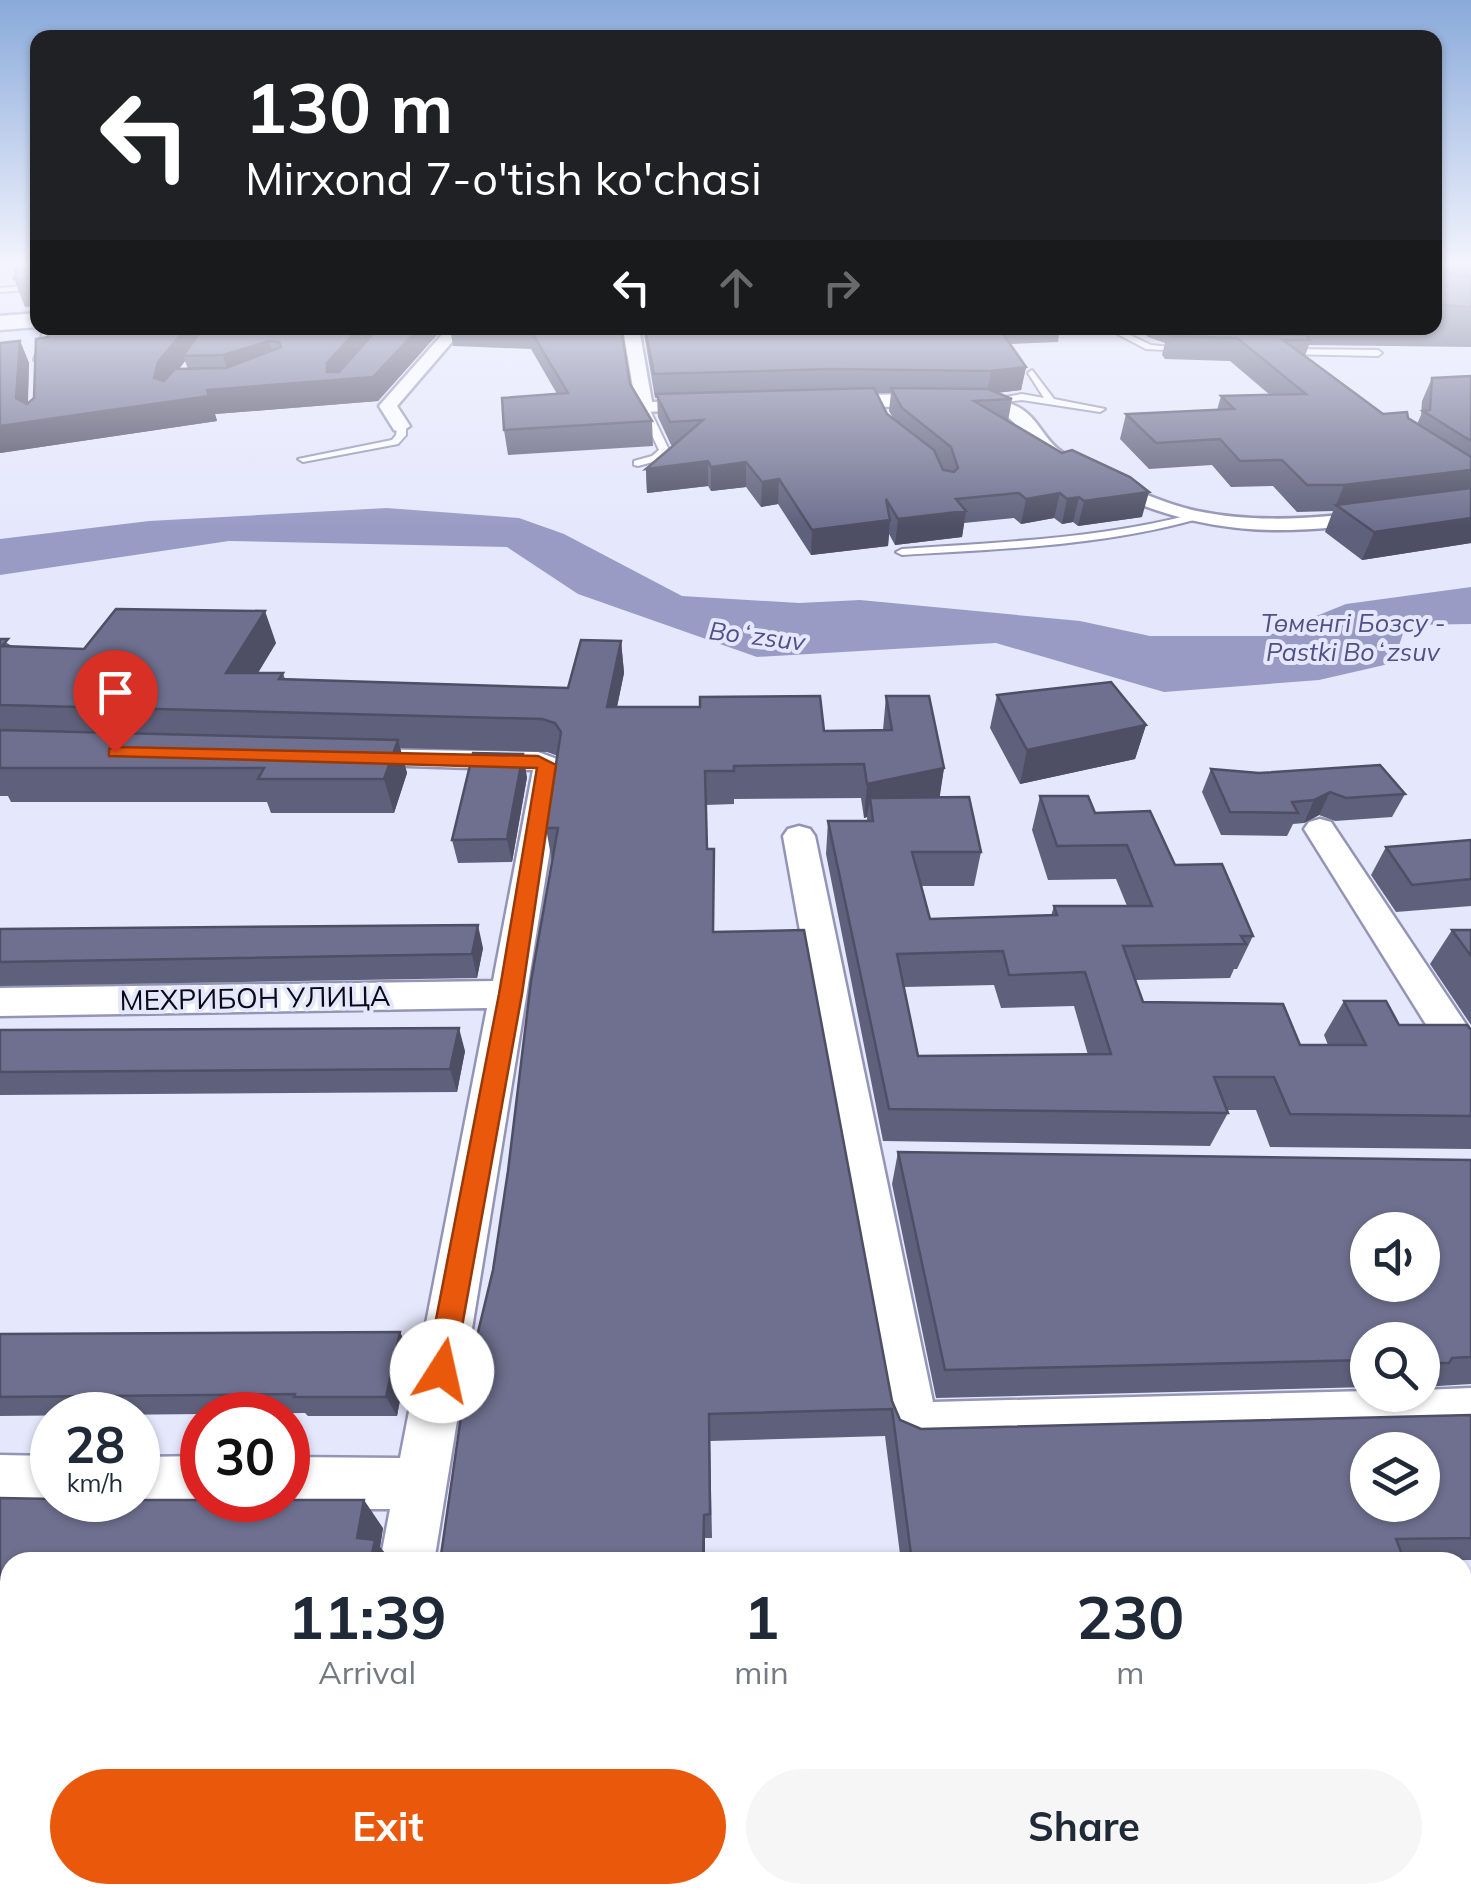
<!DOCTYPE html>
<html lang="en">
<head>
<meta charset="utf-8">
<style>
  :root { --surface:#fff; --page:#f6f6f7; --text:#1f2937; --muted:#747a83; --accent:#ea580c }
  body { margin:0; font-family:Mulish,sans-serif; background:var(--page); color:var(--text); height:100vh; display:flex; flex-direction:column; font-size:38px; white-space:nowrap }
  * { box-sizing:border-box; margin:0 }
  p { font-size:32px; color:var(--muted) }
  .icon { flex:none; width:55px; height:55px; fill:none; stroke:currentColor; stroke-width:2; stroke-linecap:round; stroke-linejoin:round }
  .map { position:relative; flex:1; overflow:hidden }
  .sheet { position:absolute; left:0px; top:1552px; width:1472px; height:352px; display:flex; flex-direction:column; background:var(--surface); border-radius:30px 30px 0 0; box-shadow:0 2px 8px #0004 }
  .sheet>* { flex:none }
  .guide { position:absolute; left:30px; top:30px; width:1412px; height:305px; border-radius:20px; box-shadow:0 2px 8px #0004; background:#202124; color:#fff; overflow:hidden }
  .fabs { position:absolute; left:1350px; top:1212px; display:grid; gap:20px }
  .fabs a { display:grid; place-items:center; width:90px; height:90px; border-radius:50%; background:var(--surface); box-shadow:0 2px 8px #0004; font-size:50px }
  .speed { position:absolute; left:30px; top:1392px; display:flex; gap:20px; font-size:50px; font-weight:700; text-align:center }
  .speed>* { display:grid; place-content:center; width:130px; height:130px; border-radius:50%; background:var(--surface); box-shadow:0 2px 8px #0004; line-height:1 }
  .speed small { font-size:25px; font-weight:400 }
  .speed .limit { border:15px solid #d22; background:#fff; color:#111 }
  .pin { position:absolute; display:grid; place-items:center; width:85px; height:85px; color:#fff; margin:-102px -42px; border-radius:50% 50% 50% 0; rotate:-45deg; box-shadow:0 0 10px #0007 }
  .pin .icon { rotate:45deg }
  .me { position:absolute; width:110px; margin:-55px; rotate:10deg; stroke-linejoin:round; filter:drop-shadow(0 0 8px #0008) }
  .turn { display:flex; align-items:center; gap:35px; height:210px; padding:0 50px; font-size:45px }
  .turn .icon { width:130px; height:130px; stroke-width:2.5 }
  .turn b { display:block; font-size:70px; line-height:85px }
  .lanes { display:flex; align-items:center; height:95px; padding:0 50px; background:#0003; justify-content:center; gap:50px; direction:ltr }
  .lanes .off { opacity:.35 }
  .eta { display:flex; justify-content:space-evenly; align-items:center; height:170px; text-align:center }
  .eta b { font-size:60px; font-weight:700; line-height:70px }
  .cta { display:flex; gap:20px; margin-top:auto; padding:20px 50px }
  .cta a { flex:1; height:115px; border-radius:60px; background:var(--accent); color:#fff; font-size:40px; font-weight:700; line-height:115px; text-align:center }
  .cta a+a { background:var(--page); color:var(--text) }
  .map>svg:first-child { display:block }
  .water { fill:#9a9bc5 }
  .lines { fill:none; stroke-linecap:round; stroke-linejoin:round }
  .lane-casing { stroke:#9495b6; stroke-width:4 }
  .street-casing { stroke:#9495b6; stroke-width:5 }
  .secondary-casing { stroke:#9495b6; stroke-width:5 }
  .lane { fill:#fff; fill-rule:evenodd }
  .street { fill:#fff; fill-rule:evenodd }
  .secondary { fill:#fff; fill-rule:evenodd }
  .wall { fill:#5f607b; fill-rule:evenodd }
  .shaded-wall { fill:#4e4e64 }
  .building { fill:#6f708f; stroke:#4e4e64; stroke-width:2.5; fill-rule:evenodd }
  .route { fill:#ea580c; stroke:#983908; stroke-width:2.5 }
  .labels { text-anchor:middle; stroke-width:8; stroke-linejoin:round; paint-order:stroke }
  .far-water-label { font-size:25px; font-style:italic; fill:#504f88; stroke:#e5e7fc }
  .street-label { font-size:28px; fill:#0a0a16; stroke:#e5e7fc }
</style>
</head>
<body>
<div class="map">
<svg width="1471" height="1903" viewBox="0 0 1471 1903">
  <rect width="100%" height="100%" fill="#e5e7fc"/>
  <!-- water -->
  <path class="water" d="M387 508 519 518 564 534 682 596 799 603 860 600 1080 621 1150 636H1267L1346 604 1471 587V624L1406 625 1393 663 1319 680 1164 692 996 643 757 657 578 594 507 547 229 541 0 575V539L149 521Z"/>
  <g class="lines">
    <!-- lane casing -->
    <g class="lane-casing">
      <g id="lane">
        <path d="M38 285V289L0 292V288Z"/>
        <path d="M44 328H52L42 360 38 363 34 360Z"/>
        <path d="M1106 328H1115L1151 345 1189 349 1185 351 1146 349Z"/>
        <path d="M1283 349 1378 350 1382 353 1378 356 1286 354Z"/>
        <path d="M1032 370 1054 399 1105 409 1100 412 1022 400 988 404 983 401 1022 394 1044 398 1028 373Z"/>
        <path d="M644 405 649 408 669 450 660 460 638 466 634 465V461L652 456 659 450 639 408Z"/>
        <path d="M398 424 406 426V435L398 444 303 462 298 459 392 440 396 435Z"/>
        <path d="M1194 514 1198 515V519C1101 546 1002 549 902 555L896 552 902 549C1001 542 1098 539 1194 514Z"/>
      </g>
    </g>
    <!-- street casing -->
    <g class="street-casing">
      <g id="street">
        <path d="M448 328H464L397 406 410 426 401 432 394 430 379 406Z"/>
        <path d="M623 328H639L652 402 702 400 711 406 708 410 637 412Z"/>
        <path d="M834 396C883 396 973 387 1016 406 1036 415 1042 436 1058 449 1086 471 1162 504 1197 511 1287 530 1382 509 1471 497V509C1318 530 1228 554 1084 479 1068 471 1051 464 1038 452 1021 436 1018 419 995 410L828 405 825 401Z"/>
        <path d="M356 749 538 752 557 759 563 770 434 1562H380L390 1509H288L269 1500H288V1457L400 1458 487 1008 0 1016V988L493 981 533 770 346 764 341 758 346 752Z"/>
        <path d="M1320 819 1331 822 1471 1032V1078L1457 1074 1304 829 1309 822Z"/>
        <path d="M799 826 810 829 815 836 933 1402 1368 1391V1395H1422V1390L1471 1388V1438L914 1452 896 1445 889 1427 783 836 788 829Z"/>
        <path d="M0 1455 52 1456V1500H68L52 1507H0Z"/>
        <path d="M202 1456V1500H220C191 1512 149 1512 120 1500H138V1457Z"/>
        <path d="M318 1895H382L381 1903H317Z"/>
      </g>
    </g>
    <!-- secondary casing -->
    <g class="secondary-casing">
      <path id="secondary" d="M38 313V327L0 330V316Z"/>
    </g>
    <!-- lane -->
    <use href="#lane" class="lane"/>
    <!-- street -->
    <use href="#street" class="street"/>
    <!-- secondary -->
    <use href="#secondary" class="secondary"/>
  </g>
  <!-- wall -->
  <g class="wall">
    <path d="M1435 261H1471V347L1309 345 1305 356 1383 414 1408 418 1417 424 1421 415 1422 401 1432 378 1471 376V543L1362 560 1325 532 1333 511 1297 512 1273 486 1231 487 1212 465 1149 469 1120 439 1126 414 1217 410 1221 396 1270 395 1230 361 1165 359 1162 355 1165 343 1148 337 1140 328H1435Z"/>
    <path d="M443 328 378 401 215 414 217 421 0 453 20 341 29 363 28 403 34 398 36 339ZM185 361 188 369H179Z"/>
    <path d="M450 328H621L630 384 652 421 653 446 508 455 504 430 557 394 531 349 453 346Z"/>
    <path d="M643 328H1060L1058 342 1010 344 1026 367 1021 390 997 393 1012 399 1008 421 1142 517 1078 526 1073 522 1062 524 1054 518 1021 524 1014 518 964 523 962 537 895 545 889 534 888 546 811 555 778 504 761 507 746 487 711 491 708 486 647 493 646 469 674 445H671L658 417 657 398H655ZM877 393H891L889 411 893 418 887 414Z"/>
    <path d="M0 639 12 646 84 649 276 643 258 673H283L285 679 568 688 621 641 624 673 617 707 824 731 883 730 886 696 944 768 939 797 981 852 974 886H921L930 919 1051 916 1054 906H1127L1116 879 1048 880 1032 830 1040 796 1095 813 1175 865 1253 936 1237 969H1234L1230 978 1135 980 1143 1002 1300 1045H1328L1324 1035 1344 1001 1399 1025 1471 1030V1149L1270 1147 1256 1110H1227L1228 1113 1210 1146 883 1141 826 854 828 821H867V817L864 818 861 798 734 799V804L706 805 707 849 714 932 900 1420 921 1429 1471 1415V1560L1404 1561 1405 1562H901L885 1436 710 1441 712 1538H705L493 1270 552 862 546 828 558 756 547 752 400 748 407 773 394 813H271L267 802H11L8 796H0ZM994 985 1001 1008 1074 1006 1088 1055 918 1056 904 987Z"/>
    <path d="M997 695 1146 725 1135 759 1020 784 990 728Z"/>
    <path d="M1211 769 1405 794 1392 817 1335 821 1319 815 1304 823 1293 824 1287 836 1221 835 1202 792Z"/>
    <path d="M527 777 512 862 458 863 452 840Z"/>
    <path d="M1471 840V906L1396 912 1371 875 1386 847Z"/>
    <path d="M0 929 483 948 477 978 0 986Z"/>
    <path d="M1452 930 1471 956V1025L1430 964Z"/>
    <path d="M0 1030 465 1051 457 1092 0 1095Z"/>
    <path d="M898 1152 1471 1160V1384L1422 1387V1340H1368V1387L936 1398 892 1184Z"/>
    <path d="M400 1332 409 1352 397 1416H308L305 1413 0 1416V1334Z"/>
    <path d="M0 1498 383 1528 380 1547 392 1562H10V1725H0Z"/>
    <rect x="1462" y="1605" width="9" height="134"/>
    <path d="M1043 1895H1462L1471 1903H1044Z"/>
  </g>
  <!-- shaded-wall -->
  <g class="shaded-wall">
    <path d="M38 277V306L25 307 14 279Z"/>
    <path d="M186 328H203L183 356 185 361 166 386 154 378 158 362Z"/>
    <path d="M359 328H443L378 401 215 414 217 421 0 453V426L207 390 327 372V363Z"/>
    <path d="M20 341 29 363 27 422 16 398Z"/>
    <path d="M269 341 276 363 230 378 223 355Z"/>
    <path d="M1026 367 1021 390 987 394 991 371Z"/>
    <path d="M708 461V486L647 493 646 469Z"/>
    <path d="M746 462V487L711 491V467Z"/>
    <path d="M1471 470V494L1336 505 1344 485Z"/>
    <path d="M779 479 778 504 761 507 762 482Z"/>
    <path d="M1149 492 1142 517 1078 526 1084 501Z"/>
    <path d="M1060 493 1054 518 1021 524 1026 499Z"/>
    <path d="M1079 497 1073 522 1062 524 1067 499Z"/>
    <path d="M966 511 962 537 895 545 898 519Z"/>
    <path d="M1471 518V543L1362 560 1374 532Z"/>
    <path d="M890 520 888 546 811 555 812 530Z"/>
    <path d="M265 611 276 643 238 705 226 673Z"/>
    <path d="M621 641 624 673 610 740 607 707Z"/>
    <path d="M1146 725 1135 759 1020 784 1027 750Z"/>
    <path d="M398 740 407 773 394 813 384 779Z"/>
    <path d="M523 754 527 777 512 862 507 839Z"/>
    <path d="M944 768 939 802 870 798 867 817 864 818 867 784Z"/>
    <path d="M1330 792 1319 815 1304 823 1314 800Z"/>
    <path d="M478 925 483 948 477 978 472 954Z"/>
    <path d="M459 1028 465 1051 457 1092 450 1069Z"/>
    <path d="M400 1332 409 1352 397 1416 386 1397Z"/>
    <path d="M364 1500 383 1528 380 1547 392 1562H370L357 1538Z"/>
    <path d="M704 1515 705 1538V1562H703Z"/>
    <path d="M285 1895H314V1903H295L285 1897Z"/>
  </g>
  <!-- building -->
  <g class="building">
    <path d="M31 261H38V277L14 279 17 266 31 262Z"/>
    <path d="M1435 261H1443L1440 271 1471 278V307L1435 304Z"/>
    <path d="M1449 261H1471V264Z"/>
    <path d="M50 328H186L158 362 154 378 164 381 175 369 226 368 281 347 279 342 269 341 223 355 183 356 203 328H359L327 363V372H339L373 334 381 328H419L373 377 207 390 209 396 0 426V343L20 341 16 398 27 404 34 398 36 339 48 337Z"/>
    <path d="M529 328H621L630 384 652 421 504 430 502 398 568 393Z"/>
    <path d="M645 328H999L1026 367 991 371 831 369 654 374Z"/>
    <path d="M1168 332 1306 335 1310 340H1283L1383 414 1407 412 1408 418 1471 457V470L1344 485H1307L1282 460 1240 461 1220 439 1156 443 1126 414 1234 409 1221 396 1306 394 1237 338 1171 336Z"/>
    <path d="M1471 376V441L1423 411 1430 410 1432 378Z"/>
    <path d="M874 388 887 414 934 450 943 470 954 472 958 468 951 447 902 408 891 388 988 389 1012 399 974 401 1062 453 1072 450 1130 477 1149 492 1084 501 1079 497 1067 499 1060 493 1026 499 1019 493 956 499 966 511 898 519 886 499 890 520 812 530 779 479 762 482 746 462 711 467 708 461 646 469 703 420 670 422 656 394Z"/>
    <path d="M1471 488V518L1374 532 1336 505Z"/>
    <path d="M116 609 265 611 226 673H283L279 679 568 688 581 640 621 641 607 707H700V697L820 696 824 731 892 730 886 696H929L944 768 867 784 864 764 734 766V771H705L707 849H714L713 932 804 930 892 1401 900 1420 921 1429 1471 1415V1538L1396 1539 1405 1562H912L892 1409 709 1414 710 1514 704 1515 703 1562H440L466 1382 493 1270 508 1171 531 981 558 828H546L561 732 555 723 542 719 0 705V639H8L2 646 84 649ZM1368 1450H1422V1505H1368Z"/>
    <path d="M1111 682 1146 725 1027 750 997 695Z"/>
    <path d="M0 730 398 740 384 779H258L264 768H0Z"/>
    <path d="M473 753 523 754 507 839 452 840Z"/>
    <path d="M1380 765 1405 794 1346 798 1330 792 1314 800 1292 802 1298 813 1230 812 1211 769 1259 773Z"/>
    <path d="M1040 796H1088L1095 813 1150 811 1175 865 1222 864 1253 936H1241L1246 944 1123 946 1143 1002 1283 1004 1300 1045H1366L1344 1001H1386L1399 1025H1467L1471 1030V1116L1290 1114 1274 1077H1214L1228 1113 889 1109 828 821H873L870 798 969 797 981 852H912L930 919 1057 915 1054 906H1152L1127 845 1057 846ZM1003 951 1009 975 1085 972 1111 1054 918 1056 897 954Z"/>
    <path d="M1471 840V879L1412 885 1386 847Z"/>
    <path d="M478 925 472 954 0 962V929Z"/>
    <path d="M1452 930H1471V956Z"/>
    <path d="M459 1028 450 1069 0 1072V1030Z"/>
    <path d="M898 1152 1471 1160V1357L1452 1358 1449 1363H1422V1340H1368V1360L945 1370ZM1368 1230H1422V1285H1368Z"/>
    <path d="M400 1332 386 1397H294L295 1394 0 1397V1334Z"/>
    <path d="M0 1498 52 1499V1500H364L357 1538 375 1540 370 1562H10V1707H0Z"/>
    <rect x="1462" y="1605" width="9" height="117"/>
    <path d="M1471 1773V1903H1064L1063 1895H1462V1774Z"/>
    <path d="M63 1895H285V1897L296 1899 295 1903H60Z"/>
    <path d="M392 1895H702V1903H390Z"/>
  </g>
  <!-- sky -->
  <linearGradient id="sky" x2="0" y2="1"><stop stop-color="#89aada"/><stop offset="0.5" stop-color="#f3f4fe"/><stop offset="1" stop-color="#f3f4fe" stop-opacity="0"/></linearGradient>
  <rect width="1471" height="527" fill="url(#sky)"/>
  <!-- route -->
  <path class="route" d="M115 747 538 756 556 765 522 994 452 1382 442 1386 431 1382 426 1371 499 994 537 768 109 756V749Z"/>
  <g class="labels">
    <!-- far-water labels -->
    <g class="far-water-label">
      <text x="1353" y="632">Төменгі Бозсу -<tspan x="1353" dy="29">Pastki Boʻzsuv</tspan></text>
      <text transform="translate(757 636) rotate(7)" y="9">Boʻzsuv</text>
    </g>
    <!-- street labels -->
    <g class="street-label">
      <text transform="translate(255 998) rotate(-1)" y="10">МЕХРИБОН УЛИЦА</text>
    </g>
  </g>
</svg>
<div class="fabs">
<a><svg class="icon" aria-label="sound" viewBox="0 0 24 24"><path d="M4 9h4l5-4v14l-5-4H4zM17 9q2 3 0 6"/></svg></a>
<a><svg class="icon" aria-label="search" viewBox="0 0 24 24"><circle cx="10" cy="10" r="6"/><path d="M15 15l6 6"/></svg></a>
<a><svg class="icon" aria-label="layers" viewBox="0 0 24 24"><path d="M12 4l9 5-9 5-9-5zM3 14l9 5 9-5"/></svg></a>
</div>
<div class="speed"><div>28<small>km/h</small></div><div class="limit">30</div></div>
<div class="pin" style="left:115px;top:752px;background:#d93025"><svg class="icon" aria-label="arrive" viewBox="0 0 24 24"><path d="M6 21V4h12l-3 4 3 4H6"/></svg></div>
<svg class="me" style="left:442px;top:1371px" viewBox="-20 -20 40 40"><circle r="19" fill="#fff"/><path d="M0-13L10 11 0 6-10 11z" fill="#ea580c"/></svg>
<div class="guide">
<div class="turn"><svg class="icon" aria-label="left" viewBox="0 0 24 24"><path d="M17 20v-9H6M10 6l-5 5 5 5"/></svg><div><b>130 m</b>Mirxond 7-o'tish ko'chasi</div></div>
<div class="lanes"><svg class="icon" aria-label="left" viewBox="0 0 24 24"><path d="M17 20v-9H6M10 6l-5 5 5 5"/></svg><svg class="icon off" aria-label="ahead" viewBox="0 0 24 24"><path d="M12 20V5M6 11l6-6 6 6"/></svg><svg class="icon off" aria-label="right" viewBox="0 0 24 24"><path d="M7 20v-9h11M14 6l5 5-5 5"/></svg></div>
</div>
<section class="sheet">
<div class="eta">
<div><b>11:39</b><p>Arrival</p></div>
<div><b>1</b><p>min</p></div>
<div><b>230</b><p>m</p></div>
</div>
<div class="cta"><a>Exit</a><a>Share</a></div>
</section>
</div>
</body>
</html>
